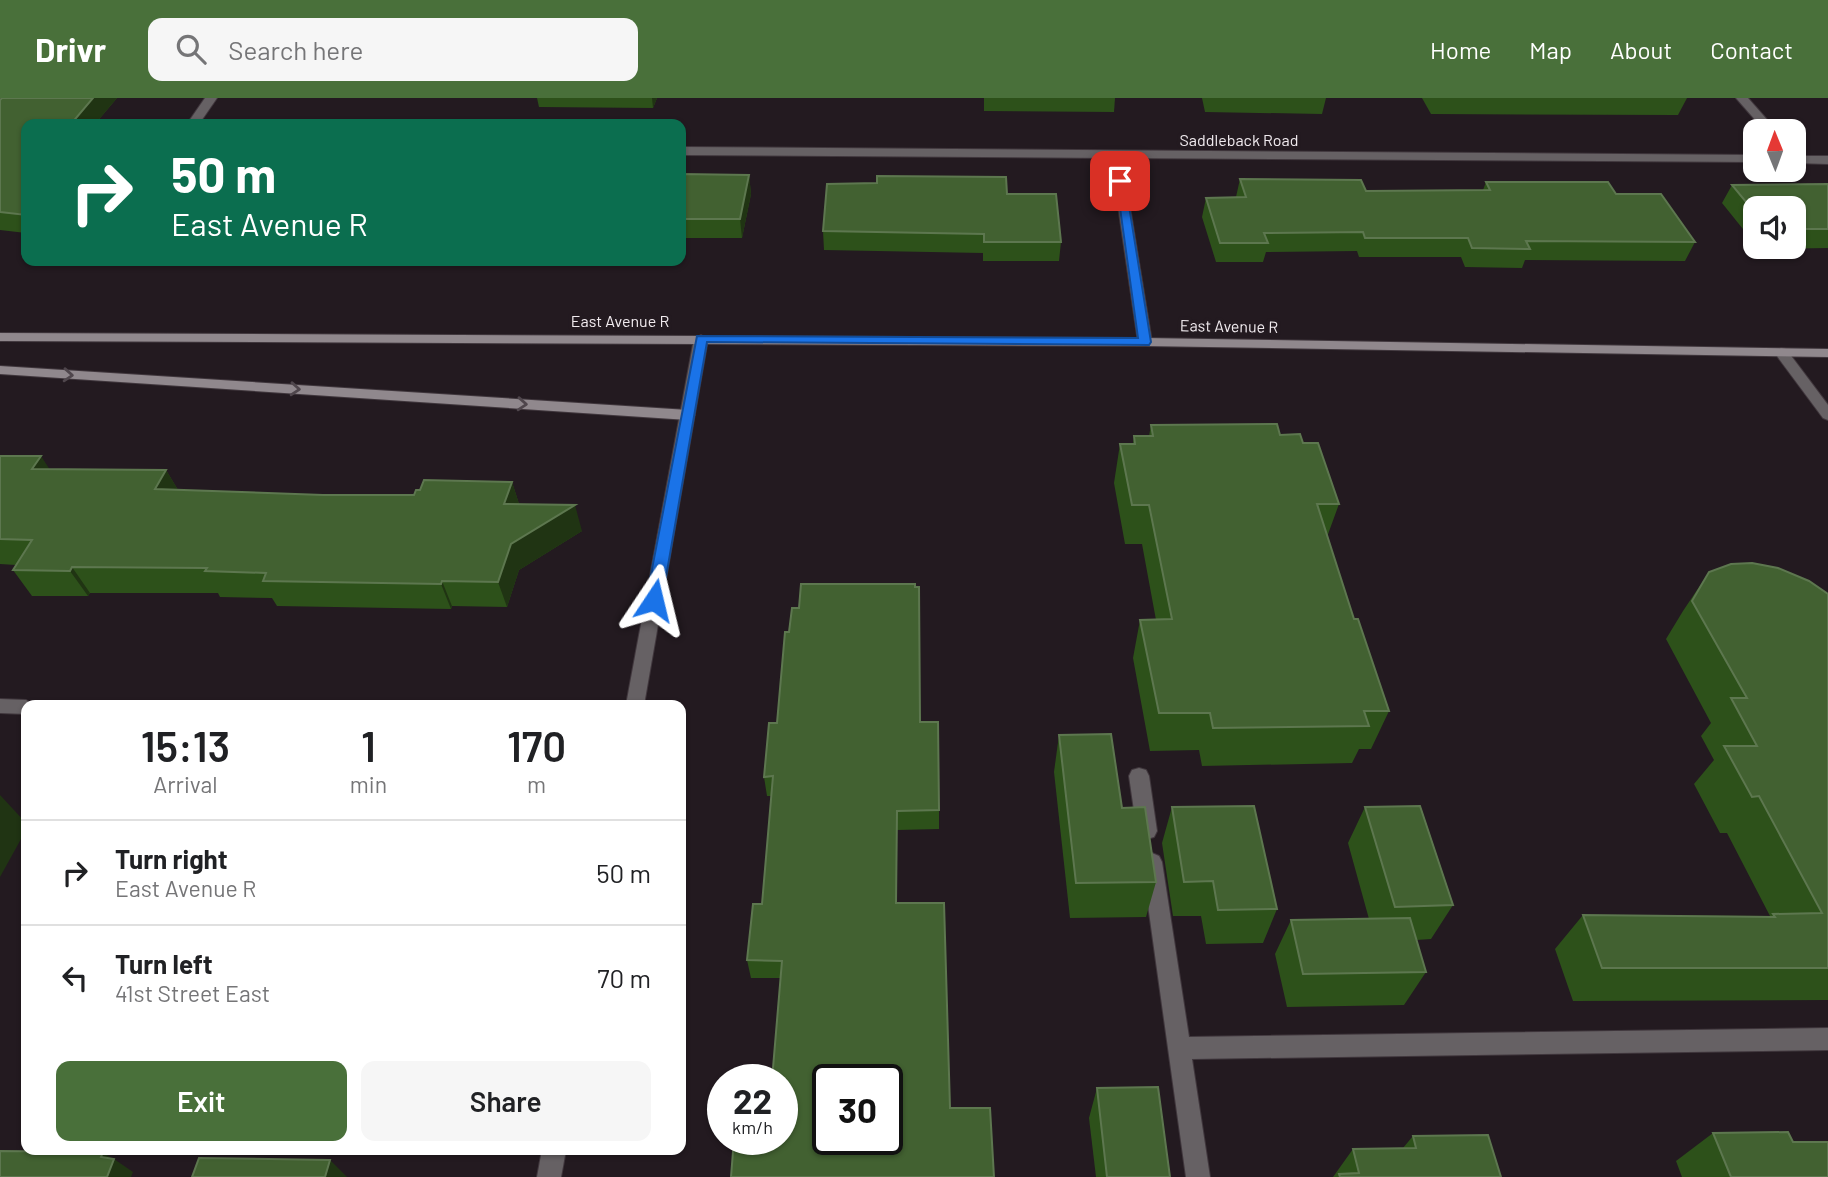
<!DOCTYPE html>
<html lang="en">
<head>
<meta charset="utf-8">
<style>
  :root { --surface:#fff; --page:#f6f6f6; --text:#202124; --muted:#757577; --line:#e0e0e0; --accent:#49703a }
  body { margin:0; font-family:Barlow,sans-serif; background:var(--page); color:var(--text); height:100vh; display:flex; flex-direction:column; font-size:26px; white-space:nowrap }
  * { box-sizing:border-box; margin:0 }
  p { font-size:23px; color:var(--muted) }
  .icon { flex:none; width:38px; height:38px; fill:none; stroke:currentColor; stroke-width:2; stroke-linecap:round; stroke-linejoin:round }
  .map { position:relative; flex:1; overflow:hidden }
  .drawer { position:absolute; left:21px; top:602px; width:665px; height:455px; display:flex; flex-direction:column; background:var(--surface); border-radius:14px; box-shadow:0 2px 5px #0004 }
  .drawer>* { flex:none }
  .banner { position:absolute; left:21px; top:21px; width:665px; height:147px; border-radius:14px; box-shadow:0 2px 5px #0004; background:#0b6e4f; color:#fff; overflow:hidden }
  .needle { width:46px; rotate:359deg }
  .controls { position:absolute; left:1743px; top:21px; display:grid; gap:14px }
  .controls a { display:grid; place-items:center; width:63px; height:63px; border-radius:14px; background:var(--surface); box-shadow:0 2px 5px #0004; font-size:35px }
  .speed { position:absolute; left:707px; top:966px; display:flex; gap:14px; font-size:35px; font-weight:700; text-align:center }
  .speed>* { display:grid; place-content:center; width:91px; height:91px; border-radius:50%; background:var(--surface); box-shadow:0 2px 5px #0004; line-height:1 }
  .speed small { font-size:18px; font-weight:400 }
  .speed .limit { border:4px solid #111; border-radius:10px; background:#fff; color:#111 }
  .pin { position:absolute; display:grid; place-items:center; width:60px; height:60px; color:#fff; margin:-30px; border-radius:14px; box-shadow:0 4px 10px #0006 }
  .me { position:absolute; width:77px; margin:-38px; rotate:10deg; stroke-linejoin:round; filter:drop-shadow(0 0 5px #0008) }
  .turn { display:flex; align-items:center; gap:24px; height:147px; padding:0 35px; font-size:32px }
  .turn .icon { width:91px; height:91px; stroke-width:2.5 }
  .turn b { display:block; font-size:49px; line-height:60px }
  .eta { display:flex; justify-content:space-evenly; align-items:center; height:119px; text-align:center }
  .eta b { font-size:42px; font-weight:600; line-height:49px }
  .cta { display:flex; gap:14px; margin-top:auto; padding:14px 35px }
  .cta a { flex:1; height:80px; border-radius:14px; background:var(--accent); color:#fff; font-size:28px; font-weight:600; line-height:80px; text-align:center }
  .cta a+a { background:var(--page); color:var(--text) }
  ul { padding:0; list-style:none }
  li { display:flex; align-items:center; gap:21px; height:105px; padding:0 35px; border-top:2px solid var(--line) }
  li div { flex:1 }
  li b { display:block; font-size:26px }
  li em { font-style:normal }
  header { display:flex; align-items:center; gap:42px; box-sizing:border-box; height:98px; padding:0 35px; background:var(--accent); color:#fff }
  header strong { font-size:33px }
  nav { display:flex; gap:38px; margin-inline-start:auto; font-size:24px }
  .search { width:490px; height:63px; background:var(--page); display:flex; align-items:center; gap:18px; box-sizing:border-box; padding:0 24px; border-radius:14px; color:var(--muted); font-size:26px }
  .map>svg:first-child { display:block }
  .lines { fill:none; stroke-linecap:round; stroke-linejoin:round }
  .street-casing { stroke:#40373d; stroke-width:2 }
  .secondary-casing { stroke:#40373d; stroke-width:2 }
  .street { fill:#666164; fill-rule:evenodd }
  .secondary { fill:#90888d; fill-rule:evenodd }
  .wall { fill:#2d511a }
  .shaded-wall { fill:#203413 }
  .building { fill:#426131; stroke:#5d774f; stroke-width:2; fill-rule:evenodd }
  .oneway { stroke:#4f464c }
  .route { fill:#1a73e8; stroke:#114b97; stroke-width:2 }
  .labels { text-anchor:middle; stroke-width:7; stroke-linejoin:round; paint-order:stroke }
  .far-street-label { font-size:16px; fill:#f1ebef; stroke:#231a20 }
</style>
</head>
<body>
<header>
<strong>Drivr</strong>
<div class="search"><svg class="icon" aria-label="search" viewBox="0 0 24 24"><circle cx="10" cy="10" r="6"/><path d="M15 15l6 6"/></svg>Search here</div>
<nav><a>Home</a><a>Map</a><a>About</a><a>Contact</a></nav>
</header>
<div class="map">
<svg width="1828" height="1079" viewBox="0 0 1828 1079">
  <rect width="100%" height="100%" fill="#231a20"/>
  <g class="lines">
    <!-- street casing -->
    <g class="street-casing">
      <g id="street">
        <path d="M205 0H217L199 26H187Z"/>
        <path d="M1736 0H1748L1777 33H1765Z"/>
        <path d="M681 49 1755 57V64L1122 60 1152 244 1145 248 1138 244 1111 60 681 57Z"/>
        <path d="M1828 58V66L1794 65V58Z"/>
        <path d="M701 237 708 241 644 607H626L694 241Z"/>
        <path d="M1781 250 1786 251 1828 307V322L1823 320 1774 254Z"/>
        <path d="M0 601 26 602 34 607H26V616L0 615Z"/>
        <path d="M1139 670 1146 672 1149 678 1157 733 1154 739 1147 741 1140 739 1137 733 1129 678 1132 672Z"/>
        <path d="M1152 755 1159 758 1162 764 1189 939 1828 930V952L1192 961 1210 1079H1186L1142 764 1145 758Z"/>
        <path d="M542 1052H566L561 1079H537Z"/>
      </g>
    </g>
    <!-- secondary casing -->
    <g class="secondary-casing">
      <g id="secondary">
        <path d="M0 235 1145 240 1828 251V259L1145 248 0 243Z"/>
        <path d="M0 268 688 312 695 317 688 322 0 276Z"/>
      </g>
    </g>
    <!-- street -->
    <use href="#street" class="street"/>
    <!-- secondary -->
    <use href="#secondary" class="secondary"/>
  </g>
  <!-- wall -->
  <g class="wall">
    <path d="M117 0 95 26H26V135L0 132V2Z"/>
    <path d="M537 0H657L653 10 539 9Z"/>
    <path d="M984 0H1115L1114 14 984 13Z"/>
    <path d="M1202 0H1326L1322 16 1205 14Z"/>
    <path d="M1422 0H1687L1678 17 1431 16Z"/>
    <path d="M681 76 749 77 751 96 742 140H681Z"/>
    <path d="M1240 81 1366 93 1483 92 1486 84 1616 96 1695 144 1685 163 1525 162 1522 170 1465 169 1461 159H1359L1357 153 1266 154 1263 164H1216L1202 119 1206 100 1236 99Z"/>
    <path d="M1828 86V150L1759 151 1757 149H1794V110H1755V146L1722 105 1732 87Z"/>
    <path d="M1007 96 1061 144 1059 163H983V155L824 152 823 133Z"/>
    <path d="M1151 327 1280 337 1303 345 1339 406 1327 439 1354 521 1389 613 1371 651H1359L1352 665 1202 668 1199 652 1150 653 1133 560 1140 522H1156L1142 446H1125L1114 385 1120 346H1133L1134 338H1149Z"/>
    <path d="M0 358 49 371 166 372 178 392 323 397H414L512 384 519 406 582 433 519 472 507 509 452 508 451 511 277 508 272 500 220 499 218 495H90L88 498H32L13 472 16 467 0 466Z"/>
    <path d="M1709 474 1828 496V902L1573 903 1555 851 1583 817 1770 818 1727 735H1720L1694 686 1714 662 1701 638 1711 625 1666 541 1683 513Z"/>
    <path d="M920 624 939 712V731L897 732 782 1041 780 880H751L747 862 762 806 771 698H767L764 679Z"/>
    <path d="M1059 637 1122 710 1156 784 1146 819 1070 820 1054 674Z"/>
    <path d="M1172 709 1277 811 1263 845 1206 846 1201 818H1173L1162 745Z"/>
    <path d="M1365 709 1453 807 1431 841 1416 842 1426 874 1404 907 1287 909 1275 856 1291 822 1369 821 1348 745Z"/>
    <path d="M1097 990 1170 1079H1096L1089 1020Z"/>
    <path d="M1713 1035 1793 1044 1828 1079H1682L1676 1063Z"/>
    <path d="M1413 1038 1501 1079H1333L1353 1051 1403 1050Z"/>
  </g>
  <!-- shaded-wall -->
  <g class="shaded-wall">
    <path d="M93 0H117L95 26H71Z"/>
    <path d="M652 0H657L653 10Z"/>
    <path d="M749 77 751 96 742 140 740 121Z"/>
    <path d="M41 358 58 384 32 371Z"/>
    <path d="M166 372 181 397 155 391Z"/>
    <path d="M512 384 520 409 504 406Z"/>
    <path d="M575 407 582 433 519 472 507 509 498 484 511 446Z"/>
    <path d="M72 469 90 495 88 498 70 473Z"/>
    <path d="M442 483 452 508 451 511 441 486Z"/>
    <path d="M0 697 26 725V732L0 779Z"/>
    <path d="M103 1054 114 1062V1061L133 1074 131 1079H107L101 1059Z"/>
    <path d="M330 1062 347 1079H325Z"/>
  </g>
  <!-- building -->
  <g class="building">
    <path d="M2 0H93L71 26H26V117L0 114V2Z"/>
    <path d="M681 76 749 77 740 121H681Z"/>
    <path d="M877 78 1006 79 1007 96H1056L1061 144H984V136L823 133 827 86 877 85Z"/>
    <path d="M1240 81 1361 82 1366 93 1490 92 1486 84H1608L1616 96H1661L1695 144 1526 143 1530 151 1472 150 1468 140H1365L1363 134 1264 135 1268 145H1220L1206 100 1246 99Z"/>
    <path d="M1828 86V131H1794V110H1755V115L1732 87Z"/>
    <path d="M1277 326 1280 337 1300 336 1303 345H1318L1339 406H1317L1354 521H1358L1389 613H1364L1369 628 1213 630 1210 615H1159L1140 522 1172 521 1149 407H1132L1120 346H1135L1134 338H1153L1151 327Z"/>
    <path d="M0 358H41L32 371 166 372 155 391 323 397H414L416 392H420L424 382 512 384 504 406 575 407 511 446 498 484 442 483 441 486 263 483 266 475 205 473 207 470 72 469 70 473 13 472 32 442 0 441Z"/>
    <path d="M1752 465 1778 470 1809 483 1828 496V870H1602L1583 817 1775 819 1773 816 1822 815 1759 698 1752 699 1724 648H1757L1731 600H1747L1692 503 1709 474 1731 466Z"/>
    <path d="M801 486H915V489H919L920 624H938L939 712 897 713 896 805H944L950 1010H990L994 1079H731L734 1041H782V982H772L782 863 747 862 753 806H762L773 678 764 679 769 625H777L785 534H789L792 510H799ZM828 982H887V1041H828Z"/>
    <path d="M1111 636 1122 710 1145 709 1156 784 1076 785 1059 637Z"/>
    <path d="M1254 708 1277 811 1218 812 1213 783 1184 784 1172 709Z"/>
    <path d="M1420 708 1453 807 1395 809 1365 709Z"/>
    <path d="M1410 820 1426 874 1303 876 1291 822Z"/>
    <path d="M1158 989 1170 1079H1107L1097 990Z"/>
    <path d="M1788 1034 1793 1044H1828V1079H1731L1713 1035Z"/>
    <path d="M1488 1037 1501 1079H1340L1339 1076 1359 1075 1353 1051 1416 1050 1413 1038Z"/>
    <path d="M0 1053 103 1054 101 1059 114 1061 107 1079H0Z"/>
    <path d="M199 1060 330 1062 325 1079H192Z"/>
  </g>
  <!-- one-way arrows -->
  <defs><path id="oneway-chevron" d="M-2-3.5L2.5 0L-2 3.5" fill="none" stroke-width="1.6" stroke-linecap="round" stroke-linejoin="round" transform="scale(1.75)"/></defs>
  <g class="oneway">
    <use href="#oneway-chevron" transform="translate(68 277) rotate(4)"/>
    <use href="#oneway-chevron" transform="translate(295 291) rotate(4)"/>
    <use href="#oneway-chevron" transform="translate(522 306) rotate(4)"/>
  </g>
  <!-- route -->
  <path class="route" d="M1116 81 1125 83 1151 244 1149 247 707 244 662 502 654 507 649 506 646 502 697 238 1138 240Z"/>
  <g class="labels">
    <!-- far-street labels -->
    <g class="far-street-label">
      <text x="1239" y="48">Saddleback Road</text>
      <text x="620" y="229">East Avenue R</text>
      <text transform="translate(1229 228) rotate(1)" y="6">East Avenue R</text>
    </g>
  </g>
</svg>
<div class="controls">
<a><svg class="needle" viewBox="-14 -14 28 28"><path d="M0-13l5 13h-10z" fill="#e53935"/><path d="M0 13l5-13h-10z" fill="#757577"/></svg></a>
<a><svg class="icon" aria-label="sound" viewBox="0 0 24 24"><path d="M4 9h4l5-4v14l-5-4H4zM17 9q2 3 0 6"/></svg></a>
</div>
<div class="speed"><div>22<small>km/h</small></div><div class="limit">30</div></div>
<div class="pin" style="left:1120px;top:83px;background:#d93025"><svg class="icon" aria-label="arrive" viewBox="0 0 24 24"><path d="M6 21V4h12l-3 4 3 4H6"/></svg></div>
<svg class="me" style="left:654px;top:502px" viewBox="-20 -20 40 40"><path d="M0-17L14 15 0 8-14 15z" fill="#1a73e8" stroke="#fff" stroke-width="4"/></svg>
<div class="banner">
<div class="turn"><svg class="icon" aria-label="right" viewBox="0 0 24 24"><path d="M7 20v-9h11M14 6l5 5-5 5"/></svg><div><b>50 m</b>East Avenue R</div></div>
</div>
<section class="drawer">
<div class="eta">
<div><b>15:13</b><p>Arrival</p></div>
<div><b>1</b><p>min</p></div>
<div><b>170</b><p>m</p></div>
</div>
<ul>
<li><svg class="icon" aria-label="right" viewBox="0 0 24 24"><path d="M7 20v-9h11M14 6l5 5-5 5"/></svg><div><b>Turn right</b><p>East Avenue R</p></div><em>50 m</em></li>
<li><svg class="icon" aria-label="left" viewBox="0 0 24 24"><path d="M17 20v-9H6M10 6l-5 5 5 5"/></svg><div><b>Turn left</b><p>41st Street East</p></div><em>70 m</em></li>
</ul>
<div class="cta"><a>Exit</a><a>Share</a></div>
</section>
</div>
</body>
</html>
